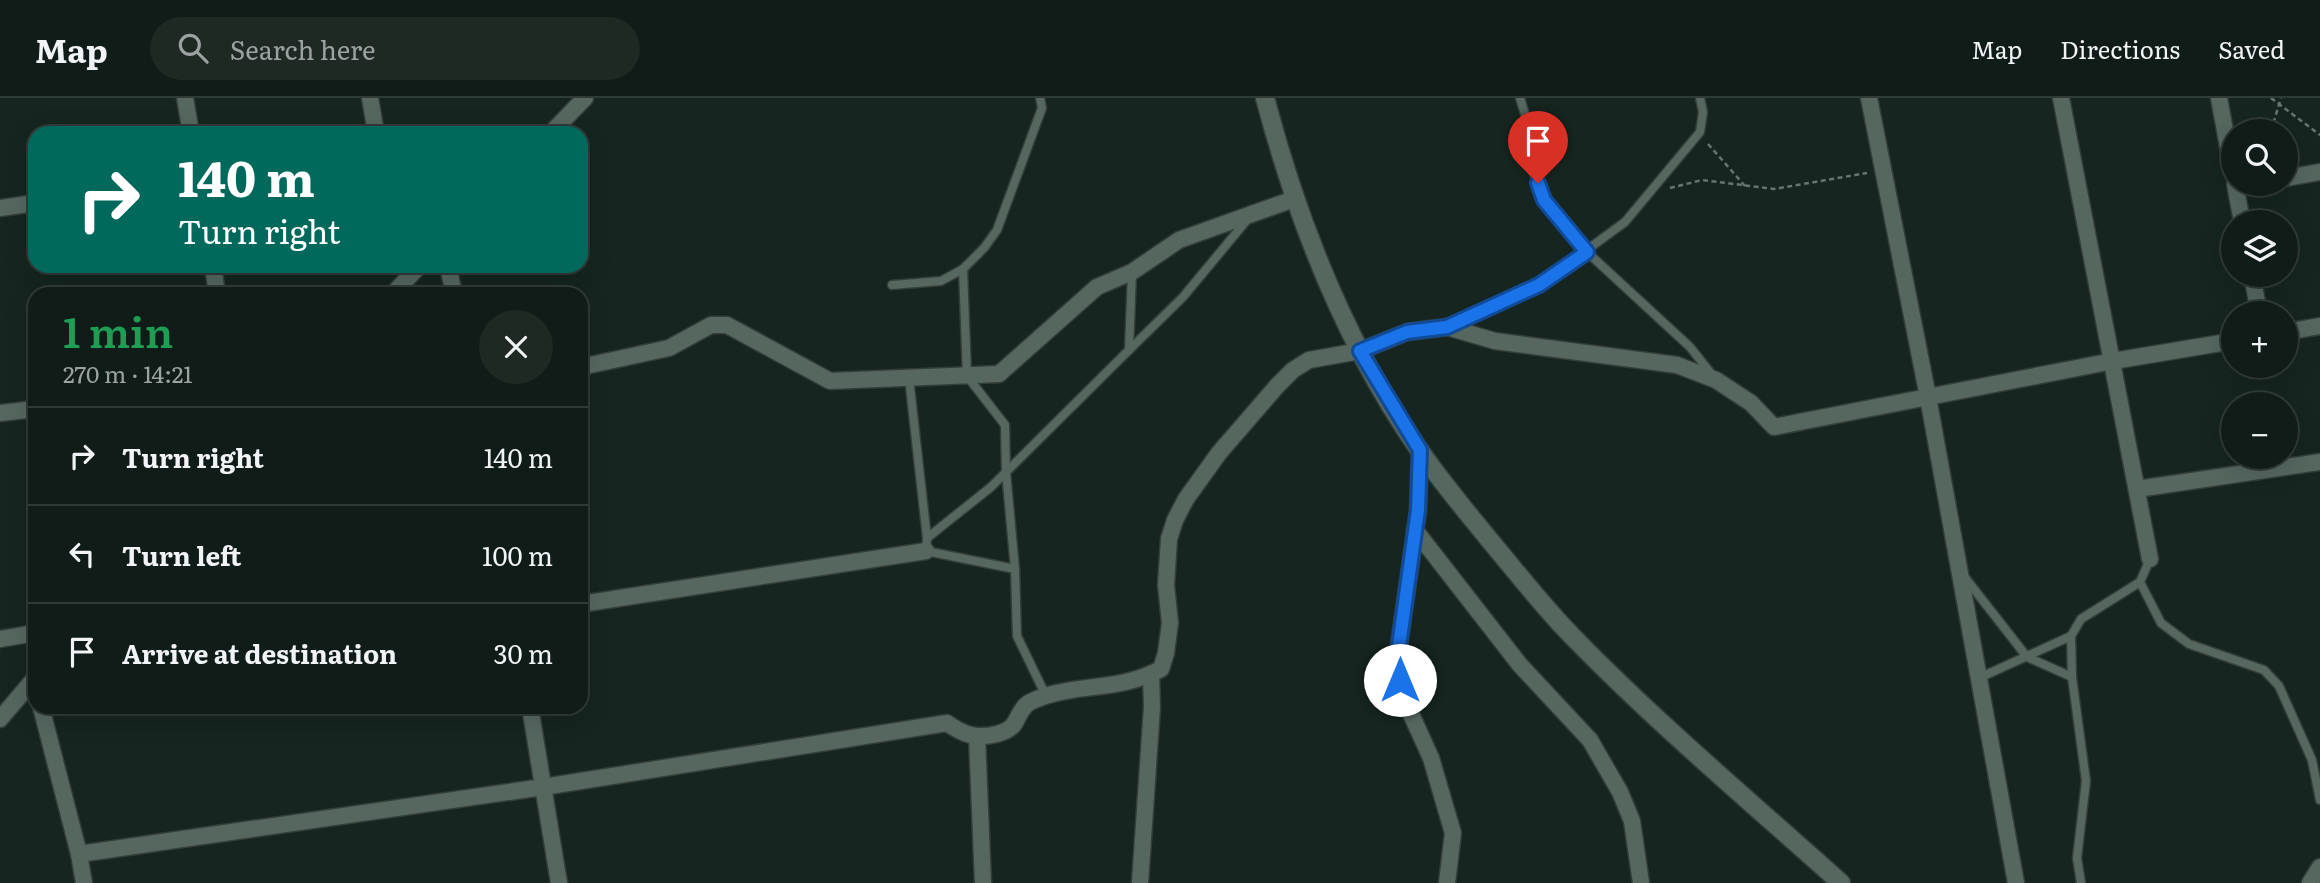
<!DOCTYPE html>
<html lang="en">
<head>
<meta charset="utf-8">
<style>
  :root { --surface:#101c17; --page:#1e2924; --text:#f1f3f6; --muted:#9ca1a1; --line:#303a36 }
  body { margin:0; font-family:Literata,serif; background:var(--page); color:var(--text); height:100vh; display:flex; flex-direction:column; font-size:26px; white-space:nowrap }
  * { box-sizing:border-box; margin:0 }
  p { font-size:23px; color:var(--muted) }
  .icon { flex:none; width:38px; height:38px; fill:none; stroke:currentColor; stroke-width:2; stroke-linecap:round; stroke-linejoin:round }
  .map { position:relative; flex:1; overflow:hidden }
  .side { position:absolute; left:28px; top:189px; width:560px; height:427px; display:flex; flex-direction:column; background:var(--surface); border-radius:21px; box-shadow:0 7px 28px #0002,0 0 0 2px var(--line) }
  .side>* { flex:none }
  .banner { position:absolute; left:28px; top:28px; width:560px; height:147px; border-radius:21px; box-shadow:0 7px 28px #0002,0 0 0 2px var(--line); background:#00695c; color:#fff; overflow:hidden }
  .controls { position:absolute; left:2221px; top:21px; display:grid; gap:14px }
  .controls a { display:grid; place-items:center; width:77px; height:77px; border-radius:50%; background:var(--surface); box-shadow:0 7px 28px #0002,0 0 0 2px var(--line); font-size:35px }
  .pin { position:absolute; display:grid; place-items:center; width:60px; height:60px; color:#fff; margin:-72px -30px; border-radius:50% 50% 50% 0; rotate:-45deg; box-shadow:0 0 7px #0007 }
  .pin .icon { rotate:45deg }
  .me { position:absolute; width:77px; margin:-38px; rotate:0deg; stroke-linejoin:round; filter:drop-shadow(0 0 5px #0008) }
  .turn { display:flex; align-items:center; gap:24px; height:147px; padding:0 35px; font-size:32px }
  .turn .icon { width:91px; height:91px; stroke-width:2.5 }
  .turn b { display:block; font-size:49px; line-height:60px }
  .round { display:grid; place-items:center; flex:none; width:74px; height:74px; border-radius:37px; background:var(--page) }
  .summary { display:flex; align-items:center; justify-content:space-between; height:119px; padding:0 35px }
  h1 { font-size:42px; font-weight:600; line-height:52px; color:#1e9e55 }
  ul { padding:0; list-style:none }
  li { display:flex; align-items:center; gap:21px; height:98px; padding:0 35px; border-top:2px solid var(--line) }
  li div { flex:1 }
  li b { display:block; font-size:26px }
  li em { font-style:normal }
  header { display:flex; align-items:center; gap:42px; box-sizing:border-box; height:98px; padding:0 35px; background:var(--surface); border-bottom:2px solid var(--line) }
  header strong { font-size:33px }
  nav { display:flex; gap:38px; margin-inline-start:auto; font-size:24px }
  .search { width:490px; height:63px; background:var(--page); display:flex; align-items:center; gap:18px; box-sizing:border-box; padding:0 24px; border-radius:38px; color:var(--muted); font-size:26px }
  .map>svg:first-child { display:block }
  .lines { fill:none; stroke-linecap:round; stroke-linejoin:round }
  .service-casing { stroke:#333e3a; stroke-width:11 }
  .minor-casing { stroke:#333e3a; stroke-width:19 }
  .tertiary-casing { stroke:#333e3a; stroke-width:21 }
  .path { stroke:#68746f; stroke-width:2.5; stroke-dasharray:5 3.5; stroke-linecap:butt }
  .service { stroke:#566760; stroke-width:8 }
  .minor { stroke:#566760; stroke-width:16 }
  .tertiary { stroke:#566760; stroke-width:18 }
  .route-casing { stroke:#114b97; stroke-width:18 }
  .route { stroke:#1a73e8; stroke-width:12 }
</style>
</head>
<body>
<header>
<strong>Map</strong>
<div class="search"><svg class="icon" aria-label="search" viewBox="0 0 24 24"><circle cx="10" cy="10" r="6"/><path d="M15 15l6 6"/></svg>Search here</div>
<nav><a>Map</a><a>Directions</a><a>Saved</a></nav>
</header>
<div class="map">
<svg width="2320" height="785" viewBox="0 0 2320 785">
  <rect width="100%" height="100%" fill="#16251f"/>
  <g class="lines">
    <!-- service casing -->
    <g class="service-casing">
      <g id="service">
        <path d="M1520 0 1532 39 1531 68 1544 102 1587 154 1690 249 1713 278"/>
        <path d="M963 171 967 278 1005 327 1006 374 1015 471 1017 538 1046 598"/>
        <path d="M892 187 941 183 963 171 984 150 997 132 1042 10 1040 0"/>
        <path d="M1450 228 1539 187 1625 124 1700 34 1703 14 1700 0"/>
        <path d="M1129 252 1132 174"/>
        <path d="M909 280 927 440 926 453 1015 471"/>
        <path d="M927 440 991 389 1129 252 1183 199 1247 122"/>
        <path d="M1963 477 2027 559 2072 579"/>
        <path d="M2140 484 2161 525 2189 546 2264 572 2279 588 2312 662 2320 702"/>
        <path d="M1979 580 2071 538"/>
        <path d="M2081 785 2077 760 2086 683 2072 579 2071 538 2081 521 2140 484 2150 461"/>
      </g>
    </g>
    <!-- minor casing -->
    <g class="minor-casing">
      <g id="minor">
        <path d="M185 0 191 35"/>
        <path d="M370 0 376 35"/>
        <path d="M1869 0 1928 299 2016 785"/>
        <path d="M2061 0 2150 461"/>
        <path d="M2219 0 2233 76"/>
        <path d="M551 35 585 0"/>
        <path d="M2286 80 2320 74"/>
        <path d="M2235 86 2242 124"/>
        <path d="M0 110 35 105"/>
        <path d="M213 168 217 196"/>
        <path d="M448 168 454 196"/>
        <path d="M2252 177 2259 215"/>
        <path d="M393 196 419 168"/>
        <path d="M2286 234 2320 228"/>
        <path d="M581 269 669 250 711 227H727L830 283 999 276 1097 189 1132 174 1179 142 1294 101"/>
        <path d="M0 315 35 311"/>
        <path d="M1420 352 1418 413 1398 554 1400 581 1406 605 1431 660 1453 735 1447 785"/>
        <path d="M2137 391 2320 364"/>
        <path d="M1415 432 1520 567 1590 642 1620 694 1632 723 1641 785"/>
        <path d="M581 506 926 453"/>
        <path d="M0 541 35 535"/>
        <path d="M41 609 79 756 84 785"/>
        <path d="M530 609 559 785"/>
        <path d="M0 621 35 580"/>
        <path d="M977 639 983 785"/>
        <path d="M79 756 543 689 947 625C964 637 976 641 997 636 1021 629 1013 620 1026 607 1030 603 1040 600 1045 598 1086 585 1119 593 1161 571L1166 555 1170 525 1166 487 1169 441 1175 422 1186 401 1219 355 1277 288 1293 272 1309 262 1360 253 1407 234 1447 229 1495 243 1677 267 1716 282 1751 305 1774 329 2113 263 2233 243"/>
        <path d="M1140 785 1152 609 1151 576"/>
        <path d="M2310 785 2320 769"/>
      </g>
    </g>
    <!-- tertiary casing -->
    <g class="tertiary-casing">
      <path id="tertiary" d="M1265 0C1298 125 1346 247 1420 353 1445 389 1474 423 1502 457 1525 485 1549 515 1575 541 1659 627 1752 705 1841 785"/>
    </g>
    <!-- path -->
    <g class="path">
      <path d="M2271 0 2320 37"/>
      <path d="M2271 33 2281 0"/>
      <path d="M1708 46 1745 88"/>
      <path d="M1670 90 1702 82 1774 91 1867 75"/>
    </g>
    <!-- service -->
    <use href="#service" class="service"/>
    <!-- minor -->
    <use href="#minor" class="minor"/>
    <!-- tertiary -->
    <use href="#tertiary" class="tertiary"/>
  </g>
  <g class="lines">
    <!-- route casing -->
    <g class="route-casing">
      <path id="route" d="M1400 582 1398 555 1418 412 1420 352 1360 253 1407 234 1447 229 1539 187 1587 154 1544 102 1538 85"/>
    </g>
    <!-- route -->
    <use href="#route" class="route"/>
  </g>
</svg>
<div class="controls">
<a><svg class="icon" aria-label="search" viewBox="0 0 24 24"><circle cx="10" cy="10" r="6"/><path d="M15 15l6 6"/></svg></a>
<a><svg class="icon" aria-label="layers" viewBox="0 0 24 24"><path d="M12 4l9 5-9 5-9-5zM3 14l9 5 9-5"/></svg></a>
<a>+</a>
<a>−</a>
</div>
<div class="pin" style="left:1538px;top:85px;background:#d93025"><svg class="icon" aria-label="arrive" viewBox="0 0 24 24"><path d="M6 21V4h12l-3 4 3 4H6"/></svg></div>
<svg class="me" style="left:1400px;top:582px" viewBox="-20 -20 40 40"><circle r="19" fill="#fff"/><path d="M0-13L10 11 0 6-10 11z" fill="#1a73e8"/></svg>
<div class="banner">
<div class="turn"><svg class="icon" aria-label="right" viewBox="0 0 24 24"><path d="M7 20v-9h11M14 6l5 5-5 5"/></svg><div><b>140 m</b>Turn right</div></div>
</div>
<section class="side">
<div class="summary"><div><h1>1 min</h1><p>270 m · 14:21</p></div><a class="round"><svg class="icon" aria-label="close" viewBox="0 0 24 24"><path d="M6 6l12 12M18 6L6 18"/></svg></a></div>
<ul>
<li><svg class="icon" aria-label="right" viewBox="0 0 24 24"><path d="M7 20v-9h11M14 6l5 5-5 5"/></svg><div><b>Turn right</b></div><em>140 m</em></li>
<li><svg class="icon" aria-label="left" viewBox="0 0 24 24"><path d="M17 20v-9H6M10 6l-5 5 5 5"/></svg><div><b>Turn left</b></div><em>100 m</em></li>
<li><svg class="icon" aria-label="arrive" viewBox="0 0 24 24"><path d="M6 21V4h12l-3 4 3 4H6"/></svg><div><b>Arrive at destination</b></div><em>30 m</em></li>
</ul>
</section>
</div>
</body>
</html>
